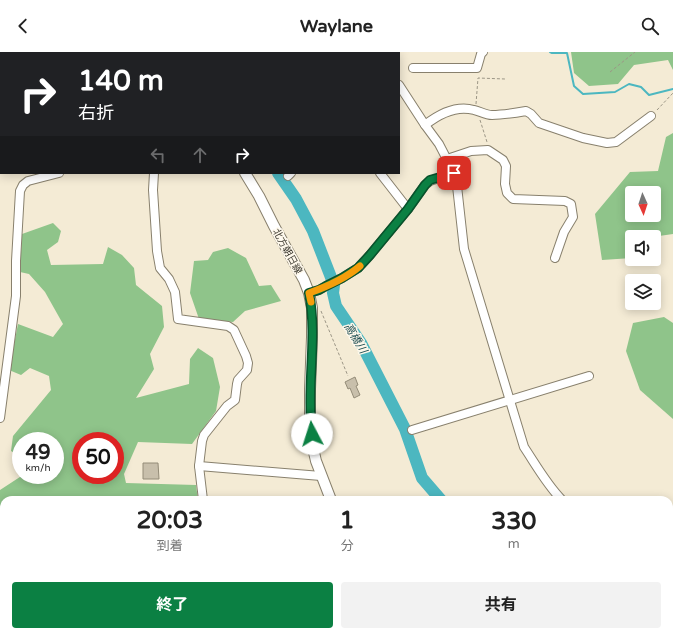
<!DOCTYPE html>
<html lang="ja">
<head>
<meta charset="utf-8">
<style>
  :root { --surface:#fff; --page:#f2f2f2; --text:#222; --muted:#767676; --accent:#0b8043 }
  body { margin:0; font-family:"Varela Round","Noto Sans JP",sans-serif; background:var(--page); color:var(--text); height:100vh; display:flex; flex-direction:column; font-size:15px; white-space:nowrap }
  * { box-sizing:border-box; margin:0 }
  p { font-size:13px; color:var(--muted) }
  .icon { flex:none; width:22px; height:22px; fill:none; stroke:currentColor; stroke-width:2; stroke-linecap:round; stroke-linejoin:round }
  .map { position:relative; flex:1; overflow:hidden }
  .side { position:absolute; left:0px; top:444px; width:673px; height:140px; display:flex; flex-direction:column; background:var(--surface); border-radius:12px 12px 0 0; box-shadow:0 2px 10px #0003 }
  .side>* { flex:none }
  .guide { position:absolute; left:0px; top:0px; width:400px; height:122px; box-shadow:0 2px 10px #0003; background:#202124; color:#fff; overflow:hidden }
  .needle { width:26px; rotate:177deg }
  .tools { position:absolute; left:625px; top:134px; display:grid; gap:8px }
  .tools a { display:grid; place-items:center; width:36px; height:36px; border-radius:4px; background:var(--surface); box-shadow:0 2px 10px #0003; font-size:20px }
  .speed { position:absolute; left:12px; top:380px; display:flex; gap:8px; font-size:20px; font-weight:700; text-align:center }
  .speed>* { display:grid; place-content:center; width:52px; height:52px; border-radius:50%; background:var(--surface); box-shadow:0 2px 10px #0003; line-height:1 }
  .speed small { font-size:10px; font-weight:400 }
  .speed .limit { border:6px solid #d22; background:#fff; color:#111 }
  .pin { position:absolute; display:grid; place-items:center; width:34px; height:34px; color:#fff; margin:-17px; border-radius:8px; box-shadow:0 2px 6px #0006 }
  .me { position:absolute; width:44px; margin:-22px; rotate:355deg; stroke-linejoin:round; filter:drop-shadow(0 0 3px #0008) }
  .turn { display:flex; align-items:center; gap:14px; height:84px; padding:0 12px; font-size:18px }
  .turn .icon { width:52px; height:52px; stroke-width:2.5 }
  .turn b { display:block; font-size:28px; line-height:34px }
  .lanes { display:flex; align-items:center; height:38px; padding:0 12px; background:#0003; justify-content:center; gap:20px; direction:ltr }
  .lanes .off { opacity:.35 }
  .eta { display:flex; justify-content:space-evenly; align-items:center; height:68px; text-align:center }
  .eta b { font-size:24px; font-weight:700; line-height:28px }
  .primary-button { display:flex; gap:8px; margin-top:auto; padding:8px 12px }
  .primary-button a { flex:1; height:46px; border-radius:4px; background:var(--accent); color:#fff; font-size:16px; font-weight:700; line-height:46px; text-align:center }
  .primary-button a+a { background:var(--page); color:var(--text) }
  header { display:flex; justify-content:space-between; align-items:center; height:52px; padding:0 12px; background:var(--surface); font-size:18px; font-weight:700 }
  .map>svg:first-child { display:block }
  .forest { fill:#8fc48a; fill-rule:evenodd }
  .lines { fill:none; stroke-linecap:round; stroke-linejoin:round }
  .stream { stroke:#4cb7c0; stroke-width:2 }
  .river { stroke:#4cb7c0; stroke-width:12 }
  .building { fill:#c8bfab; stroke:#948c78 }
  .minor-casing { stroke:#88806d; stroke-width:10 }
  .major-casing { stroke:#88806d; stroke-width:12 }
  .highway-casing { stroke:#88806d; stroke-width:14 }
  .path { stroke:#9c9686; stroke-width:1; stroke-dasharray:3 2; stroke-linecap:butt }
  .minor { stroke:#fff; stroke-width:8 }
  .major { stroke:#fff; stroke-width:10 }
  .highway { stroke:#fff; stroke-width:12 }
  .route-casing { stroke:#07532c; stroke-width:10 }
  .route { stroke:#0b8043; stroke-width:7 }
  .slow { stroke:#f59e0b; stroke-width:7 }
  .labels { text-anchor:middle; stroke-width:3; stroke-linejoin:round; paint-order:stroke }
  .street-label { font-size:10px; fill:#3d3a31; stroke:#fef8eb }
  .water-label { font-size:11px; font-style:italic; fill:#1d4d51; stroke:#fef8eb }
</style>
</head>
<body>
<header><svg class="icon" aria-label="back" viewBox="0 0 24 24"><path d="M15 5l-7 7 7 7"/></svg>Waylane<svg class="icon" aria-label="search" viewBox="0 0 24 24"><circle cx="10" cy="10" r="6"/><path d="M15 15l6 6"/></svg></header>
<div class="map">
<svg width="673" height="584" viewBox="0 0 673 584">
  <rect width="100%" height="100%" fill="#f4ebd5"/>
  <!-- forest -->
  <g class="forest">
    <path d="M571 0H673V18L668 8 634 13 618 32 589 34 574 21Z"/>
    <path d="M673 81V182L652 185H632V206L602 208 595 162 630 120 658 119 666 85ZM632 141H654V163H632Z"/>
    <path d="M53 171 61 179 58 190 47 198 51 213 103 212 108 195 122 203 134 216 136 233 162 254 164 275 150 302 154 317 136 346 189 332 190 307 198 296 213 306 220 335 216 359 192 392 138 390 124 422 126 431 196 433 198 448H4V548L2 545 0 531V438L23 423H55V389H21V405L11 399 13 384 51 338 49 324 30 316 21 323 9 318 18 272 53 285 63 272 45 240 29 222 20 220 22 182ZM81 389H115V423H81Z"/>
    <path d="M228 196 246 206 259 234 271 233 281 249 245 259 233 270 199 267 190 241 194 209 208 208 213 200Z"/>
    <path d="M664 265 673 271V367L640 338 626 299 633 271Z"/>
  </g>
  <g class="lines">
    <!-- stream -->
    <g class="stream">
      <path d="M368 0V1"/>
      <path d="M550 0 552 1H567L574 34 583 42 615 40 629 32 641 35 649 43 673 37"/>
      <path d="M266 1 267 0"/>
    </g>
    <!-- river -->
    <g class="river">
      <path d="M201 0V1"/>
      <path d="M278 121 296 147 313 179 334 233 333 241 336 254 361 291 405 377 422 426 441 448"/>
      <path d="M491 580 493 584"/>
      <path d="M566 580 569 584"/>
    </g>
  </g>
  <!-- building -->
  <g class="building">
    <path d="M355 325 358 333 356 334 360 343 354 346 350 336 348 337 345 330Z"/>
    <path d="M143 411H158L159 427H143Z"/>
  </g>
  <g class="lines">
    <!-- minor casing -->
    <g class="minor-casing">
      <g id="minor">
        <path d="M282 0 283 1"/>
        <path d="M378 0 379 1"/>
        <path d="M413 16H477L481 2 483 0"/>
        <path d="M399 33 425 73 439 92 454 121 457 134 464 197 524 395C536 413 547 433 562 448"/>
        <path d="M425 73C439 62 456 53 474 58 480 59 485 63 492 63 503 63 515 61 526 59L531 62 539 71 583 86 607 91 616 90 651 64"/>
        <path d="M447 107 471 99 488 98 503 108 506 114 505 132 507 141 513 147 565 149 571 152 573 165 564 180 555 206"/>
        <path d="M154 121 153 138 157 199 160 216 169 227 175 240 178 267 228 274 234 278 246 304 248 311 247 318 238 328 237 332 235 348 227 354 204 383 202 389 199 414 203 448"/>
        <path d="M380 121 408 157"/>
        <path d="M288 124 291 121"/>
        <path d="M309 241 319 238 326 234 342 226 358 216 370 203 408 157 425 133 430 129 454 121"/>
        <path d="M0 366 16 244V209L20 139 23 133 28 129 59 121"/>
        <path d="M412 378 589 324"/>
        <path d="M199 414 321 424"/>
        <path d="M669 543 673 547"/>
        <path d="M0 549 4 555"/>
        <path d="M31 580 33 584"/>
        <path d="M269 584 270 580"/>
        <path d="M382 584 383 580"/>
      </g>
    </g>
    <!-- major casing -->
    <g class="major-casing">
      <g id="major">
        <path d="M69 1V0"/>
        <path d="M0 13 1 14"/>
        <path d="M245 121 259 144 274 174 304 228 309 241 312 256V285L310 337V369L313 396 316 409 331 448"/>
      </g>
    </g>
    <!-- highway casing -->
    <g class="highway-casing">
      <g id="highway">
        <path d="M423 580 429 584"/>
        <path d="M88 584 96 580"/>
      </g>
    </g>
    <!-- path -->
    <g class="path">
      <path d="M610 20 635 0"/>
      <path d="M476 52 478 26 505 27"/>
      <path d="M657 58 673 41"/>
      <path d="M480 68 487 90"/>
      <path d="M321 259 348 324"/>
    </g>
    <!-- minor -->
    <use href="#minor" class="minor"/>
    <!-- major -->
    <use href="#major" class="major"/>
    <!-- highway -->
    <use href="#highway" class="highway"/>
  </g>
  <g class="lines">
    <!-- route casing -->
    <g class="route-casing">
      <path id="route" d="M312 382C306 335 318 287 309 241L319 238 326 234 342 226 358 216 370 203 408 157 425 133 430 128 454 121"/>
    </g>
    <!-- route -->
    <use href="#route" class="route"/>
    <!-- slow -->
    <path class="slow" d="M311 250 309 241C326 235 346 226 360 214"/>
  </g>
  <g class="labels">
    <!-- street labels -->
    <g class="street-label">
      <text transform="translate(288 199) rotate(61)" y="4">北方朝日線</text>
    </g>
    <!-- water labels -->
    <g class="water-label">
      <text transform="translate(356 286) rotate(59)" y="4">高橋川</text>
    </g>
  </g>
</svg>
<div class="tools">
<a><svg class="needle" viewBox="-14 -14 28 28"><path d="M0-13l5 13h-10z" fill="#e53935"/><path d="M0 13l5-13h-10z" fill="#767676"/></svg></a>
<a><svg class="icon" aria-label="sound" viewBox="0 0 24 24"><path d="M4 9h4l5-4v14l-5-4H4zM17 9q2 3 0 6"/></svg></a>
<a><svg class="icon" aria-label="layers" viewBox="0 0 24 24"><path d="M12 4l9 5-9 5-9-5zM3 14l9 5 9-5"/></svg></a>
</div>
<div class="speed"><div>49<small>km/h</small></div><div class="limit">50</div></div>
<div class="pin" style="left:454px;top:121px;background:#d93025"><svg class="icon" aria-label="arrive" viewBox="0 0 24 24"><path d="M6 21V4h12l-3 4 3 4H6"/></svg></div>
<svg class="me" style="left:312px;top:382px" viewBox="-20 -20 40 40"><circle r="19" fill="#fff"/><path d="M0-13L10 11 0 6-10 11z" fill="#0b8043"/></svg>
<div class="guide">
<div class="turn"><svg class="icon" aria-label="right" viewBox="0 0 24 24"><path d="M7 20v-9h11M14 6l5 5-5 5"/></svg><div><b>140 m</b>右折</div></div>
<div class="lanes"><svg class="icon off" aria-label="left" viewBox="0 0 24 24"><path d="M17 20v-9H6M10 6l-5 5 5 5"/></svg><svg class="icon off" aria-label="ahead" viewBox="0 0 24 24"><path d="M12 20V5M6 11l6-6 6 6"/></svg><svg class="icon" aria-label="right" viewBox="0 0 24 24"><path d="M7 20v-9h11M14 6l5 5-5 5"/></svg></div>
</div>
<section class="side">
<div class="eta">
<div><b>20:03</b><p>到着</p></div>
<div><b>1</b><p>分</p></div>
<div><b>330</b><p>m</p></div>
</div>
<div class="primary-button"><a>終了</a><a>共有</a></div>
</section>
</div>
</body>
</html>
